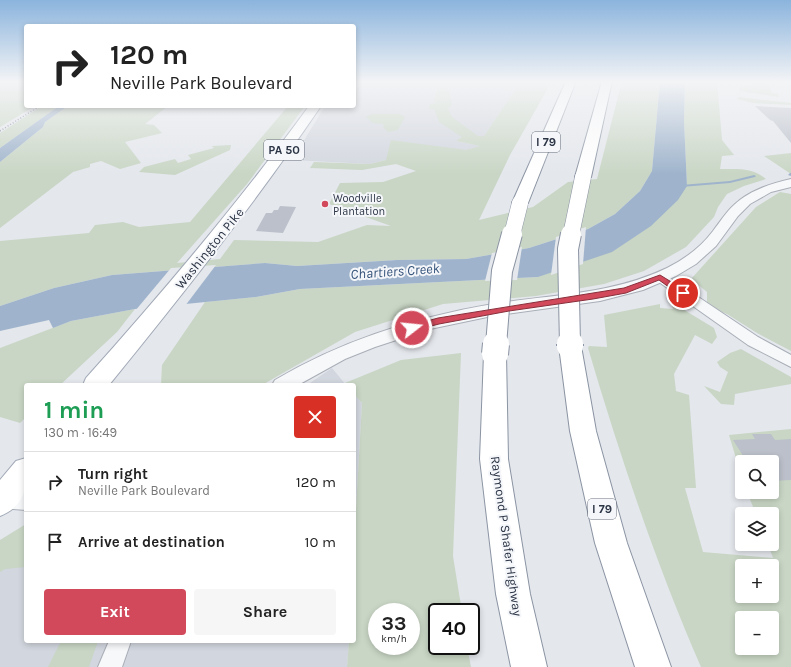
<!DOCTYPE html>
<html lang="en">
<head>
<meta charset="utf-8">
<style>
  :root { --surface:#fff; --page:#f6f6f6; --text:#222; --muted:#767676; --line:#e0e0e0; --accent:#d1495b }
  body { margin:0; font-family:Karla,sans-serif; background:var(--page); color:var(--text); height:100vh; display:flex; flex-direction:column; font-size:15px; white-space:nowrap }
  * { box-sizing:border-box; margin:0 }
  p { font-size:13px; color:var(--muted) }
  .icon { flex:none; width:22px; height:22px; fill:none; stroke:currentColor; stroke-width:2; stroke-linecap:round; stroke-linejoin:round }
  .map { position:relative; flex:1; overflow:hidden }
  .details { position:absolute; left:24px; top:383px; width:332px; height:260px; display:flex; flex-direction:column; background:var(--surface); border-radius:4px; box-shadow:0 2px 6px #0003 }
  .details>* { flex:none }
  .top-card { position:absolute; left:24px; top:24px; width:332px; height:84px; border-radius:4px; box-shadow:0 2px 6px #0003; background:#fff; color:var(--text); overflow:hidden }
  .fabs { position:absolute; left:735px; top:455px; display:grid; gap:8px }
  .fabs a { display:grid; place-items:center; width:44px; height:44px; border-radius:4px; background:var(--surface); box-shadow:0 2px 6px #0003; font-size:20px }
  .speed { position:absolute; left:368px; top:603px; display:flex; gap:8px; font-size:20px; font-weight:700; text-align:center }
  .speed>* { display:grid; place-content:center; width:52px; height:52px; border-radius:50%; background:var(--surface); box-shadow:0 2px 6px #0003; line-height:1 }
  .speed small { font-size:10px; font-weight:400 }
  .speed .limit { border:2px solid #111; border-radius:6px; background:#fff; color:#111 }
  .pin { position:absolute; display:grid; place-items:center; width:34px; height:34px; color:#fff; margin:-17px; border:2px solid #fff; border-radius:50%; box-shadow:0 1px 4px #0007 }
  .me { position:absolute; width:44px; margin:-22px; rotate:74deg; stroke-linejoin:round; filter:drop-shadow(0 0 3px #0008) }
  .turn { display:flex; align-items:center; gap:14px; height:84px; padding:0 20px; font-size:18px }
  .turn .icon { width:52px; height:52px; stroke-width:2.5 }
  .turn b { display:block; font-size:28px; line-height:34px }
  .round { display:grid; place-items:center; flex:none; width:42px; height:42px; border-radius:4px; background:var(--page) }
  .head { display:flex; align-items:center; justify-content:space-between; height:68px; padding:0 20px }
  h1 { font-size:24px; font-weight:700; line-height:30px; color:#1e9e55 }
  .primary-button { display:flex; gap:8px; margin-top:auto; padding:8px 20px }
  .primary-button a { flex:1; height:46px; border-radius:4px; background:var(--accent); color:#fff; font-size:16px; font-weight:700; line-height:46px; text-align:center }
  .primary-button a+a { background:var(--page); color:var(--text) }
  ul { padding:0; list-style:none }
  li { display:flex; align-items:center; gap:12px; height:60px; padding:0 20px; border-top:1px solid var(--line) }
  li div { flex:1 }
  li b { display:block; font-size:15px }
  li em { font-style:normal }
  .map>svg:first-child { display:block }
  .built { fill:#d2d6de }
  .green { fill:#c9d6c5; fill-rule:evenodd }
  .water { fill:#9fb4cc }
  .pier { fill:#e4e7ec }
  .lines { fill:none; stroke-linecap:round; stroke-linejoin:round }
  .stream { fill:#9fb4cc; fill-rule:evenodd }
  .building { fill:#bbc0ca }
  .minor-casing { stroke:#a9aeb7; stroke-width:2 }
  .tertiary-casing { stroke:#a9aeb7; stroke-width:2 }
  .primary-casing { stroke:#a3abb8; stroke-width:2 }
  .motorway-casing { stroke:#8b94a3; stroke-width:2 }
  .minor { fill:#f7f8fa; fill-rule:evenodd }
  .tertiary { fill:#f7f8fa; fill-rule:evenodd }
  .primary { fill:#fff; fill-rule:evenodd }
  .motorway { fill:#fff; fill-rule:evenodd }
  .rail { stroke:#7d8696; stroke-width:1.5; stroke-dasharray:1 2; stroke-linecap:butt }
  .motorway-bridge-far2-casing { stroke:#8b94a3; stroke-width:17; stroke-linecap:butt }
  .motorway-bridge-far1-casing { stroke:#8b94a3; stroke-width:22; stroke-linecap:butt }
  .motorway-bridge-casing { stroke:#8b94a3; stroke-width:28; stroke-linecap:butt }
  .motorway-bridge-far2 { stroke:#fff; stroke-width:16 }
  .motorway-bridge-far1 { stroke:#fff; stroke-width:20 }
  .motorway-bridge { stroke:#fff; stroke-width:26 }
  .route { fill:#d1495b; stroke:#882f3b }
  .poi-dot { fill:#d1495b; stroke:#f4f6f9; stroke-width:1.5 }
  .labels { text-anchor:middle; stroke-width:4; stroke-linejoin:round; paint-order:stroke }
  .far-poi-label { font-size:11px; fill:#2b3445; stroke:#f4f6f9; text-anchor:start }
  .shield { fill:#f4f6f9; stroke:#676e7b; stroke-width:1 }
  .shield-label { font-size:12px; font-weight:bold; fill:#2b3445 }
  .street-label { font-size:13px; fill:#2b3445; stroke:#f4f6f9 }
  .water-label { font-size:14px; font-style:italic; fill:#34527a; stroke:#f4f6f9 }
</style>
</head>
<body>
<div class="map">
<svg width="791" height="667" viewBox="0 0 791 667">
  <rect width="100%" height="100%" fill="#e4e7ec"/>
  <!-- built -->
  <g class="built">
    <path d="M354 81H521L484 136H474L456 141 481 146 467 150 477 180 386 160 370 164 292 160 325 106H354V92L360 85Z"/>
    <path d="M332 368 346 385H307Z"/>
    <path d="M354 394 362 403 354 544Z"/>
    <path d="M26 539V641H349L347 667H0V548Z"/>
  </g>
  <!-- green -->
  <g class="green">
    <path d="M2 81H26V106H35L0 127V82Z"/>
    <path d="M443 81 448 85 445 89 449 91 452 105 448 108 452 117 478 136H484L521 81H552L510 155 479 220 533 207 568 182 597 179 622 81H660L652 171 640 191 615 214 588 229 529 248 466 259 397 260 297 266 265 263 112 275 54 288 0 306V241L89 233 95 225 123 222 139 227 190 222 288 106H305L247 184 177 263 220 259 234 240 318 242 367 225 391 226 329 204 340 183 383 182 416 171 396 164 362 170 310 168 314 162 370 164 386 160 391 140 466 150 480 146 456 141 462 137 439 122 434 109H429L430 104 436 103 434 100 438 87 436 83Z"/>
    <path d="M685 81H717L722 140 734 155 722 156 720 169C738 169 752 167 766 179L744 186 727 194 718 207 714 217 686 247 644 271 604 284 536 296 443 304 355 332 262 385H161L162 365 205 302 256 297 300 289 538 277 687 186 684 121Z"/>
    <path d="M763 82 768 84 772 93 778 94 779 97 739 91 740 86H748V84Z"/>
    <path d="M739 97 791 103V105L753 103 737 99Z"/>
    <path d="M42 106H59L0 148V133Z"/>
    <path d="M68 106H168L145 124 154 125 162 133 125 142 141 163 120 169 101 161 90 164V167L73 172 0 228V162L43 127 45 122Z"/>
    <path d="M372 114H399L405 117 398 130 388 132 383 127 384 124 373 123 366 117Z"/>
    <path d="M231 145 230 150 175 175 139 172 144 167 175 159 178 163 191 159 188 155 214 148 212 146Z"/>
    <path d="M791 153V174L764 156Z"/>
    <path d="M780 192 791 194V351L757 333 727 314 719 311 707 302V292L691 279 756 207Z"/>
    <path d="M671 302 714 328 717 337 712 344 695 335 674 374 676 391 689 395 696 488H685L703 552 773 558 768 544H772V514H756L747 492H772V462H742V478L729 435 791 429V667H701C656 564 620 456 588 348L589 346 607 347 604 315 660 304V308L673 309ZM742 566H772V596H742ZM742 618H772V648H742Z"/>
    <path d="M135 309 117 332 60 385H26V417L20 423 0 417V348L71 321Z"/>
    <path d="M741 349 791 377V384L735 394 734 405 721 404 704 386 720 392 728 372 720 367 717 362 730 353Z"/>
    <path d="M461 353 453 556 462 612H437V646H467L471 667H347L349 641H354V544L362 403 354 394V385H346L345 383 401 360ZM377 612H411V646H377Z"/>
    <path d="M26 524V567L5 569 0 572V540Z"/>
    <path d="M61 641H98L89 667H48Z"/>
  </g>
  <!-- water -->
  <g class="water">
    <path d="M660 81H685L684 121 687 186 678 200 651 226 612 252 538 277 300 289 256 297 135 309 71 321 53 328 49 320 0 331V306L54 288 112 275 265 263 297 266 397 260 466 259 529 248 588 229 615 214 640 191 652 171Z"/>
    <path d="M59 106H68L45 122 43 127 0 162V148Z"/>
  </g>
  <!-- pier -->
  <g class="pier">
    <path d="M586 227 583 264 551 275 556 237Z"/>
    <path d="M522 247 517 280 485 281 492 253Z"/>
    <path d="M216 265 185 306 135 311 171 268Z"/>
  </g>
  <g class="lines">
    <!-- stream -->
    <g class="stream">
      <path d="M790 173H791V176L788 175Z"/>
      <path d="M754 175 756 176 755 177 730 183 681 187 679 186 681 185 730 181Z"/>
    </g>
  </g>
  <!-- building -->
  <g class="building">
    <path d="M755 106 791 108V143L773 121 770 120Z"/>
    <path d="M280 206 296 207 283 233 256 231 266 213H272L274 210H278Z"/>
    <path d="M752 434H771L775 440 791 439V480L772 481V462H747L733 440 755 439Z"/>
  </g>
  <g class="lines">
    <!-- minor casing -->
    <g class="minor-casing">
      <g id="minor">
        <path d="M660 273 664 274 758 337 791 355V367L748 345 656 280 654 277Z"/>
        <path d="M109 641H131L122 667H98Z"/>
      </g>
    </g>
    <!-- tertiary casing -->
    <g class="tertiary-casing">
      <g id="tertiary">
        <path d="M791 179V187L771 192 750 204 738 216 716 246 696 264 676 276 643 290 600 301 492 316 430 329 375 347 345 359 298 385H272L275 380C343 340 416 317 493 304 554 294 610 295 667 268 685 259 701 247 713 231 720 222 726 212 734 205 750 190 770 184 791 179Z"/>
        <path d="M3 487 26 488V510L0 508V488Z"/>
      </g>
    </g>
    <!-- primary casing -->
    <g class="primary-casing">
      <g id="primary">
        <path d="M309 106H321C255 203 183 294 109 385H83L86 378C164 291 240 201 309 106Z"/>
        <path d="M26 458C26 484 29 504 0 516V480L16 461Z"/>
      </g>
    </g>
    <!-- motorway casing -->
    <g class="motorway-casing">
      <g id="motorway">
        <path d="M566 81H576L528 203 526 206 520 208 514 206 512 203Z"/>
        <path d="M602 81H612L591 177 588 180H578L575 177Z"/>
        <path d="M570 338 578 340 581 346 596 431 627 543 671 667H635L595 543 570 431 559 346 562 340Z"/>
        <path d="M495 346 503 348 506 354 508 459 530 594 547 667H511L496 594 480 459 484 354 487 348Z"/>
      </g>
    </g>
    <!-- minor -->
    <use href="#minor" class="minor"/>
    <!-- tertiary -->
    <use href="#tertiary" class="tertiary"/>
    <!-- primary -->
    <use href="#primary" class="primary"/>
    <!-- motorway -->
    <use href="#motorway" class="motorway"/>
    <!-- rail -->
    <path class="rail" d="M0 131 40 106"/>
    <!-- motorway-bridge-far2 casing -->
    <g class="motorway-bridge-far2-casing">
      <g id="motorway-bridge-far2">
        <path d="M512 235 520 203"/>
        <path d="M571 235 583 177"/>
      </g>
    </g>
    <!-- motorway-bridge-far1 casing -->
    <g class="motorway-bridge-far1-casing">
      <g id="motorway-bridge-far1">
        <path d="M496 345 502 271 512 234"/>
        <path d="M570 345 568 249 571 234"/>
      </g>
    </g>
    <!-- motorway-bridge casing -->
    <g class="motorway-bridge-casing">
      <g id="motorway-bridge">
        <path d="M570 344V346"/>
        <path d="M495 354 496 344"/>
      </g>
    </g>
    <!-- motorway-bridge-far2 -->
    <use href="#motorway-bridge-far2" class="motorway-bridge-far2"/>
    <!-- motorway-bridge-far1 -->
    <use href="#motorway-bridge-far1" class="motorway-bridge-far1"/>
    <!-- motorway-bridge -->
    <use href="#motorway-bridge" class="motorway-bridge"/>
  </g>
  <!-- sky -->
  <linearGradient id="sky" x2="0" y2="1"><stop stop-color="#8bb4dd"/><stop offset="0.47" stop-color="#f3f4f6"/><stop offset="1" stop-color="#f3f4f6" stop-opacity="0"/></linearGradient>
  <rect width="791" height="174" fill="url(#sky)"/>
  <!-- route -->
  <path class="route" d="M660 275 686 291V295H680L659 280 626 293 593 299 509 311 439 324 412 331 408 328 409 326 438 318 624 288Z"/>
  <!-- markers -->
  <circle class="poi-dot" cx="325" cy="204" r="4"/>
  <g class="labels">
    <!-- far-poi labels -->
    <g class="far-poi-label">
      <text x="333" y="202">Woodville<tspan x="333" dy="13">Plantation</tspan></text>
    </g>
    <!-- shield labels -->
    <g class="shield">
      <rect x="532" y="132" width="28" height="20" rx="3"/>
      <rect x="264" y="140" width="40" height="20" rx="3"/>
      <rect x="588" y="499" width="28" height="20" rx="3"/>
    </g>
    <g class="shield-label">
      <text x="546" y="146">I 79</text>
      <text x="284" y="154">PA 50</text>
      <text x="602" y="513">I 79</text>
    </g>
    <!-- street labels -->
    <g class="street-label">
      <text transform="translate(209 248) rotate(-51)" y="5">Washington Pike</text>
      <text transform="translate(507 536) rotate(82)" y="5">Raymond P Shafer Highway</text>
    </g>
    <!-- water labels -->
    <g class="water-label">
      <text transform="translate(395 271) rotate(-4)" y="5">Chartiers Creek</text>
    </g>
  </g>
</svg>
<div class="fabs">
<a><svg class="icon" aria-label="search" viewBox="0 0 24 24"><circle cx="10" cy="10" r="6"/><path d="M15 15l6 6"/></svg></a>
<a><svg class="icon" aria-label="layers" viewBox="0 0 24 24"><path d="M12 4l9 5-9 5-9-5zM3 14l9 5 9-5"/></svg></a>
<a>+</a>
<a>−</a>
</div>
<div class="speed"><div>33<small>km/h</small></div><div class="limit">40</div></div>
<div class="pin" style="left:683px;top:293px;background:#d93025"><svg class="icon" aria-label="arrive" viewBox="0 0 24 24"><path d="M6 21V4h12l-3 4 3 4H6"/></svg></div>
<svg class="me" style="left:412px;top:328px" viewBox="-20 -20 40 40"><circle r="17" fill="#d1495b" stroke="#fff" stroke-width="3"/><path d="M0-11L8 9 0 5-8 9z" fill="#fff"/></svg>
<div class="top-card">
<div class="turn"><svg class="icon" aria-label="right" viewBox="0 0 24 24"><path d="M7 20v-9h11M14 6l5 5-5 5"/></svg><div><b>120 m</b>Neville Park Boulevard</div></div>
</div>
<section class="details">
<div class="head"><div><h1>1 min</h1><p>130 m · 16:49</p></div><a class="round" style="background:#d93025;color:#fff"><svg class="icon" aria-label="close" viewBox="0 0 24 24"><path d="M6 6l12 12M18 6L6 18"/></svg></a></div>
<ul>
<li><svg class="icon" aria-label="right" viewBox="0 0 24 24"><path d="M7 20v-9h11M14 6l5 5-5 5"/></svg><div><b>Turn right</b><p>Neville Park Boulevard</p></div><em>120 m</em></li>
<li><svg class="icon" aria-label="arrive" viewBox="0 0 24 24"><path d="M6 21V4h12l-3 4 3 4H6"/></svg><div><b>Arrive at destination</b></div><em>10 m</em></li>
</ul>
<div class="primary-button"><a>Exit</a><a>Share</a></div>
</section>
</div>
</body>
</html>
